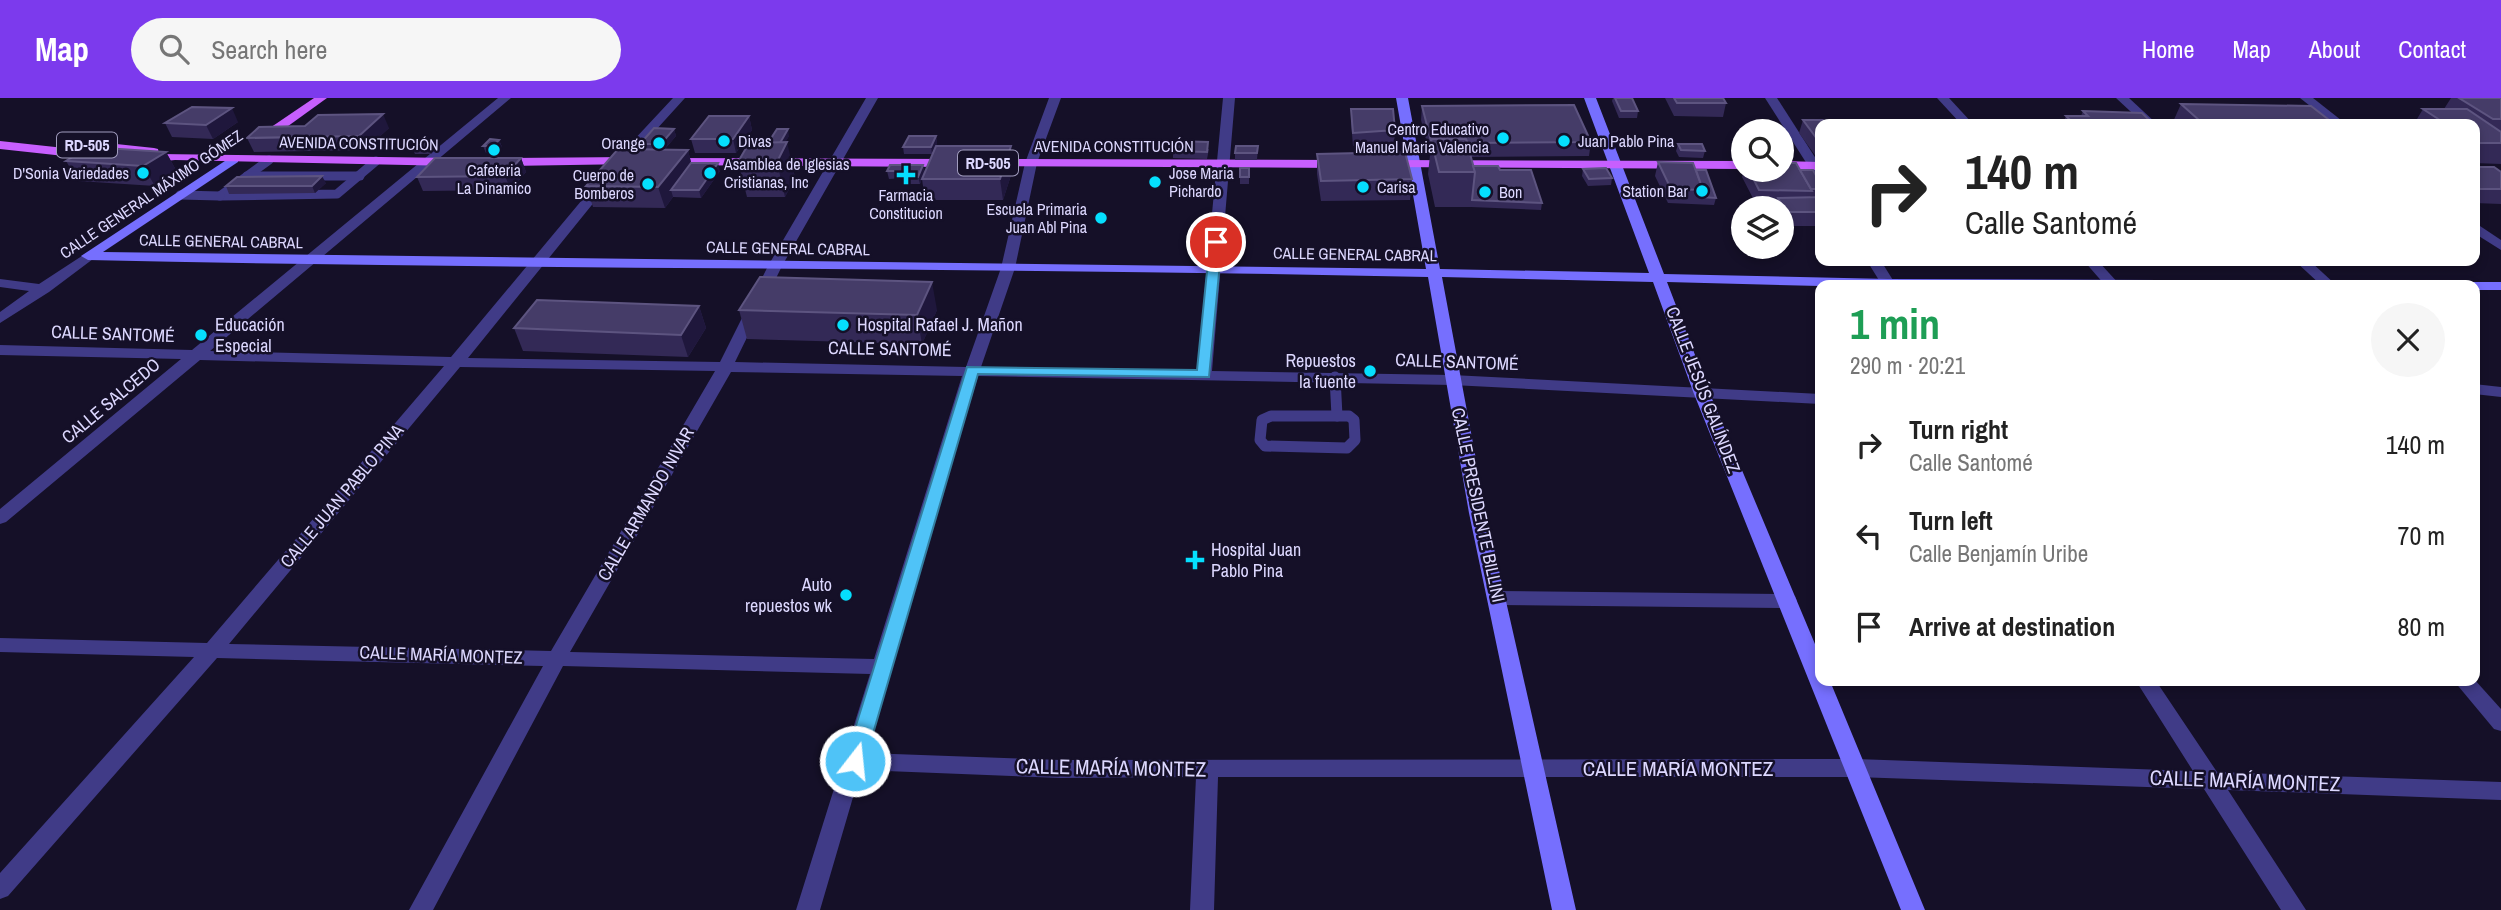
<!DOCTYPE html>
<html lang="en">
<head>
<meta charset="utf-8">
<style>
  :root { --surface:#fff; --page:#f6f6f6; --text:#222; --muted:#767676; --accent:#7c3aed }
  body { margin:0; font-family:"Archivo Narrow",sans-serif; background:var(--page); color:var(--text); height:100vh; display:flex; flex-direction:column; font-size:26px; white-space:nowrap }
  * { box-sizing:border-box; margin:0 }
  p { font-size:23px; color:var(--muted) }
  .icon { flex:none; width:38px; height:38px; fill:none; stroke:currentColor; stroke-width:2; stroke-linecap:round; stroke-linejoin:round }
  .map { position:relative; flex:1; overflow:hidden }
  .drawer { position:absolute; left:1815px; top:182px; width:665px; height:406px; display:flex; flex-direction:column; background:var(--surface); border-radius:14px; box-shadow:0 4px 10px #0003 }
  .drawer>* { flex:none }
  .banner { position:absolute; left:1815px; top:21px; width:665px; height:147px; border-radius:14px; box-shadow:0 4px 10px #0003; background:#fff; color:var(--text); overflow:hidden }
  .fabs { position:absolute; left:1731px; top:21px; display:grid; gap:14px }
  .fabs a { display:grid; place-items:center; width:63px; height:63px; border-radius:50%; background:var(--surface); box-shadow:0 4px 10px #0003; font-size:35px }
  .pin { position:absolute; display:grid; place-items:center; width:60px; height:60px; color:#fff; margin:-30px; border:4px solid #fff; border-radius:50%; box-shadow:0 2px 7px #0007 }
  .me { position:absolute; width:77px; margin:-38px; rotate:16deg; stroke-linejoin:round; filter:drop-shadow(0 0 5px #0008) }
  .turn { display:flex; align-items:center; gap:24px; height:147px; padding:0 35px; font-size:32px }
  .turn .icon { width:91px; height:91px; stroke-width:2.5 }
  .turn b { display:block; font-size:49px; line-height:60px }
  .round { display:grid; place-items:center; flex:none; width:74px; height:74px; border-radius:37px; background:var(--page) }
  .headline { display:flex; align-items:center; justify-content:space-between; height:119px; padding:0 35px }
  h1 { font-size:42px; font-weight:700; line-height:52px; color:#1e9e55 }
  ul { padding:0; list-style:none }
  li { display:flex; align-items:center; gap:21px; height:91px; padding:0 35px }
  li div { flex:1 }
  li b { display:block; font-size:26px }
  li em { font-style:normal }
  header { display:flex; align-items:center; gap:42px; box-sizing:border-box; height:98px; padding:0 35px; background:var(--accent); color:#fff }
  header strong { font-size:33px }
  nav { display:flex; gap:38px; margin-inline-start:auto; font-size:24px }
  .search { width:490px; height:63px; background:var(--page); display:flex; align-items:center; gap:18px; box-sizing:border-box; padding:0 24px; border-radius:38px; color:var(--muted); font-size:26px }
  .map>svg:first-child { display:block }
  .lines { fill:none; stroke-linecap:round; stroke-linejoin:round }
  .lane-far1 { stroke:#403b87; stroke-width:9 }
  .lane { stroke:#403b87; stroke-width:11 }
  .street { fill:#403b87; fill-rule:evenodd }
  .secondary { fill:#766ffe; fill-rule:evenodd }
  .primary { fill:#c75ffe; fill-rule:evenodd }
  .wall { fill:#332956 }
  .shaded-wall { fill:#1f173c }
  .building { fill:#453c68; stroke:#5d5480; stroke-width:2 }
  .route { fill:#4fc3f7; stroke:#337fa1; stroke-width:2 }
  .poi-dot { fill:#05dffe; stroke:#151028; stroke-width:2.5 }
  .labels { text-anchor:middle; stroke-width:5; stroke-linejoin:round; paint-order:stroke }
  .far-poi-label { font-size:16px; fill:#ddd8ff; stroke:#151028; text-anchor:end }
  .far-street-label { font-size:16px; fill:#ddd8ff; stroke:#151028 }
  .shield { fill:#151028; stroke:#a19cbe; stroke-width:2 }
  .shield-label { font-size:16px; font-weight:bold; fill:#ddd8ff }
  .poi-label { font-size:18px; fill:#ddd8ff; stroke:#151028; text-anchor:start }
  .street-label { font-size:18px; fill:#ddd8ff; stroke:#151028 }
  .near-street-label { font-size:21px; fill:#ddd8ff; stroke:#151028 }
</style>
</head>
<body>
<header>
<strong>Map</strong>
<div class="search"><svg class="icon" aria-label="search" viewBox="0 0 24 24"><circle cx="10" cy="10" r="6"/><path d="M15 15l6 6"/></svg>Search here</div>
<nav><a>Home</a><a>Map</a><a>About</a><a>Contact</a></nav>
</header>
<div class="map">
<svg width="2501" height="812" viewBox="0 0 2501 812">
  <rect width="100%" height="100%" fill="#151028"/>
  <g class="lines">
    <!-- lane-far1 -->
    <g class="lane-far1">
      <path d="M2017 26H2034"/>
      <path d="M269 62 220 98 337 96 376 63"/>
      <path d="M247 78H360"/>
      <path d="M180 97 220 98"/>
    </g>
    <!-- lane -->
    <g class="lane">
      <path d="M1335 279 1337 318"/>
      <path d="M1271 318H1349L1354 322 1355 342 1347 350 1265 348 1260 342 1262 322Z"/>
    </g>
    <!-- street -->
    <g class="street">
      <path d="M498 0H511L210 253 451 259 617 60 673 0H685L625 66 468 260 720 264 768 168 866 0H878L782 168 735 264 966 269 1001 170 1025 65 1049 0H1061L1037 65 1015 170 981 269 1197 273 1223 0H1235L1212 273 1452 277 1820 296V306L1452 287 978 278 866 655 1061 662 1856 661 2193 673 2136 583H2156L2217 674 2501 684V702L2228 692 2306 812H2281L2204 691 1856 679H1218L1214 812H1190L1196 679 1061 680 861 672 820 812H796L870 576 563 568 433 812H409L543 568 217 560 8 798 0 801V775L194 559 0 554V540L207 545 444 268 200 262 6 424 0 426V411L181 261 0 257V247L192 252ZM460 269 715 273 551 553 229 546ZM731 274 962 278 874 561 570 554Z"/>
      <path d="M1765 0H1777L1820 67V81L1814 77Z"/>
      <path d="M1937 0H1949L1973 26H1961Z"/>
      <path d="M2116 0H2129L2157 26H2144Z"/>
      <path d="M2300 0H2313L2346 26H2333Z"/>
      <path d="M2474 124 2501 142V152L2474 135Z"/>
      <path d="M88 154 95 158 93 161 49 194 0 225V214L29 193 0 189V181L39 186Z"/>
      <path d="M1867 163H1881L1896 187H1882Z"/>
      <path d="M2084 163H2098L2120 187H2105Z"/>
      <path d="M2295 163H2310L2336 187H2321Z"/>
      <path d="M2474 286 2501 289V299L2474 296Z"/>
      <path d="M1497 493 1788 496 1795 498 1797 503 1795 508 1788 510 1497 507 1490 505 1488 500 1490 495Z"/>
      <path d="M2474 581 2501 611V633L2494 631 2454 583Z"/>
    </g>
    <!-- secondary -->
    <g class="secondary">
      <path d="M1396 0H1408L1440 171 1649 175 1584 0H1596L1664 176 1888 181 2452 183 2459 187 1820 188 1667 184 1710 296 1820 558V583H1830L1925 812H1901L1694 296 1653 184 1442 179 1486 415 1576 812H1552L1469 415 1428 179C981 169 534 172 88 162L81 158 234 57 238 58V64L103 154 1426 171Z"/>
      <path d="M2474 184H2501V192H2474V187H2467Z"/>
    </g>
    <!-- primary -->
    <g class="primary">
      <path d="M314 0H327L266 44H258V38Z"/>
      <path d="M0 43 101 54 107 58 101 62 0 51Z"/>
      <path d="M88 43 154 50 158 51 159 56 454 60 460 64 454 68 175 62 146 65 140 61 149 57 84 50V44Z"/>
      <path d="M629 59 635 63 633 66 500 68 494 64 500 60Z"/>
      <path d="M668 60 951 61 957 65 951 69 664 67V61Z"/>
      <path d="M990 61 1340 62 1346 66 1340 70 986 68 984 65Z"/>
      <path d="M1385 62 1743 63V71L1381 69V63Z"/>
      <path d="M1782 63 1820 64V72L1782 71Z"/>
    </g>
  </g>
  <!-- wall -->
  <g class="wall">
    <path d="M1613 0H1632L1638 13 1637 20H1619L1612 3Z"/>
    <path d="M1665 0H1723L1726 5 1723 19 1674 18Z"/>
    <path d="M2451 0H2501V66L2474 65V26H2414L2423 11H2444Z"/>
    <path d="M2181 6 2333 25 2332 26H2172Z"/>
    <path d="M1422 8 1591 44 1589 58 1471 59 1473 68 1500 72 1542 105 1541 112 1471 109H1435L1428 76 1430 57 1421 22Z"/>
    <path d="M1351 11 1395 32 1394 46 1353 48 1351 24Z"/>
    <path d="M2083 13 2153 26H2063L2066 18H2081Z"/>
    <path d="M749 18 752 32 736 55H695L691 41Z"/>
    <path d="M1803 22 1820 26V60H1817L1799 35Z"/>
    <path d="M238 24 213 41 172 39 165 25Z"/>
    <path d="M389 30 365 52 254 54 247 40Z"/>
    <path d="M674 31 676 38 664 52H688L691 65 720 73 701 100 673 99 665 110 593 109 586 88 642 51 640 46Z"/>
    <path d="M789 38 785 44 795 79 785 99H747L738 64 768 45Z"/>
    <path d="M936 38 937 45 932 56H904L903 49Z"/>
    <path d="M499 42 502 49 495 55H486L483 48Z"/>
    <path d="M433 43 435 50 431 56H415L412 49Z"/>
    <path d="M1734 44H1743V61H1738L1732 51Z"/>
    <path d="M1678 46 1705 53 1703 60 1679 59 1676 53Z"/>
    <path d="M1258 48 1257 62H1235V55Z"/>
    <path d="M1209 51 1207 61 1173 60V53Z"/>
    <path d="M166 54 177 74 155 88 78 83 66 63Z"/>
    <path d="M1317 56 1412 81 1410 102 1321 103 1317 76Z"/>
    <path d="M521 60 526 74 511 92 423 93 417 79Z"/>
    <path d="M1658 64 1696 72 1716 100 1714 107 1668 105 1655 78Z"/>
    <path d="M923 67 924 74 920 86H904L903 80 889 81 887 73Z"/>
    <path d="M1014 68 1003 102H925L922 81Z"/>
    <path d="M2474 69 2501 74V106L2474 105Z"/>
    <rect x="1240" y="70" width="9" height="16"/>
    <path d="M1583 71 1612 80 1611 87 1588 88 1582 78Z"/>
    <path d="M1744 72H1782L1820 85V98H1811L1810 99H1820V128H1782V110H1775L1776 107 1756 106 1742 79Z"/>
    <path d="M326 85 315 95 229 96 226 88Z"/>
    <path d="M699 208 706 230 688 259 523 253 514 230Z"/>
    <path d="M739 212H937L922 246 747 241Z"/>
  </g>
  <!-- shaded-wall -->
  <g class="shaded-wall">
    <path d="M232 10 238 24 213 41 206 27Z"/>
    <path d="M383 16 389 30 365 52 359 38Z"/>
    <path d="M749 18 752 32 736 55 733 41Z"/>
    <path d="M674 31 676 38 663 53 661 46Z"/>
    <path d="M788 31 789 38 780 54 778 47Z"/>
    <path d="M936 38 937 45 932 56 931 49Z"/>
    <path d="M499 42 502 49 495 55 493 48Z"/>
    <path d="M433 43 435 50 431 56 428 49Z"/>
    <path d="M787 44 795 79 785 99 777 64Z"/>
    <path d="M1011 48 1014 68 1003 102 1000 81Z"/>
    <path d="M688 52 693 72 671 92 673 99 665 110 658 89Z"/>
    <path d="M166 54 177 74 155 88 143 68Z"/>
    <path d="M521 60 526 74 511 92 505 78Z"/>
    <path d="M718 65 720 73 701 100 699 92Z"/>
    <path d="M923 67 924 74 920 86 918 79Z"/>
    <path d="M322 78 326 85 315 95 312 88Z"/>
    <path d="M932 184 937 212 922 246 917 217Z"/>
    <path d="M699 208 706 230 688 259 681 237Z"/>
  </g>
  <!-- building -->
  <g class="building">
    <path d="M1615 0H1632L1638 13H1621Z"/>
    <path d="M1674 0H1723L1726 5H1677Z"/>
    <path d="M2459 0H2501V21H2493Z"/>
    <path d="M2181 6 2311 8 2333 25H2318L2320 26H2221L2217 23H2200Z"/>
    <path d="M1574 7 1591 44 1467 45 1466 41H1431V43L1422 8Z"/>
    <path d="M192 9 232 10 206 27 165 25Z"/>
    <path d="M1351 11H1393L1395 32 1353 35Z"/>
    <path d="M2423 11H2467L2501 34V45H2474V26H2446Z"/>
    <path d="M2083 13 2142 15 2153 26H2074L2066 18H2088Z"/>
    <path d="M383 16 359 38 247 40 259 29 305 28 318 17Z"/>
    <path d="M709 18H749L733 41H691Z"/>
    <path d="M1803 22H1823L1827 26H1820V45Z"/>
    <path d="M1912 22H1958L1961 26H1916Z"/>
    <path d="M654 30 674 31 661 46H640Z"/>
    <path d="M777 31H788L780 45H768Z"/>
    <path d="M909 38H936L931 49H903Z"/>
    <path d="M490 41 499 42 493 48H483Z"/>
    <path d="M1431 41H1466L1475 74H1439Z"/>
    <path d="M433 43 428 49H412L417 44Z"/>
    <path d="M1174 43 1208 44 1207 54 1173 53Z"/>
    <path d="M787 44 777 64H738L749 45Z"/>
    <path d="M1734 44H1743V54H1740Z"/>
    <path d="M1678 46H1702L1705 53 1681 52Z"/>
    <path d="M936 48H1011L1000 81H922Z"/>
    <path d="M1236 48H1258L1257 55H1235Z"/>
    <path d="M89 49 166 54 143 68 66 63Z"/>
    <path d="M618 51 688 52 658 89 586 88Z"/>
    <path d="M1405 54 1412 81 1321 83 1317 56Z"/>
    <path d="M435 60H521L505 78 417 79Z"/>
    <path d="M1658 64 1693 65 1703 92 1671 91Z"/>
    <path d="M691 65H718L699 92H671Z"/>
    <path d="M1782 65H1796L1812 93 1759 92 1749 72H1782Z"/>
    <path d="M890 67H923L918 79H902L905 73H887Z"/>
    <path d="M1473 68H1498L1500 72H1531L1542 105 1472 102 1475 74Z"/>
    <path d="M2474 69H2494L2501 74V91H2479L2474 88Z"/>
    <rect x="1240" y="70" width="9" height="9"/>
    <path d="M1606 70 1612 80 1589 81 1583 71Z"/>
    <path d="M1696 72H1706L1716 100 1701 99 1703 92Z"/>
    <path d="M1800 72H1813L1820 85V91H1811Z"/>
    <path d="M322 78 312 88H226L237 79Z"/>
    <path d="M1820 99V114H1786L1778 100Z"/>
    <path d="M760 179 932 184 917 217 739 212Z"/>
    <path d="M537 202 699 208 681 237 514 230Z"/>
  </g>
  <!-- route -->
  <path class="route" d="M1216 141 1222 144 1209 279 978 276 865 663 862 668 855 670 848 668 845 663 967 269 1197 272 1210 144Z"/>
  <!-- markers -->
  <g class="poi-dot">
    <circle cx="1503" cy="40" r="7"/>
    <circle cx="724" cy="43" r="7"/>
    <circle cx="1564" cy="43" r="7"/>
    <circle cx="659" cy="45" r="7"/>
    <circle cx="494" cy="52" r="7"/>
    <circle cx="143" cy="75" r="7"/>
    <circle cx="710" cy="75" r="7"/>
    <path d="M902.5 66.5h7v7h7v7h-7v7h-7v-7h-7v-7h7z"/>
    <circle cx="1155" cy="84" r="7"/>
    <circle cx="648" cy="86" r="7"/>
    <circle cx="1363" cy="89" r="7"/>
    <circle cx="1702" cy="93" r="7"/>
    <circle cx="1485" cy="94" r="7"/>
    <circle cx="1101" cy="120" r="7"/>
    <circle cx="843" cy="227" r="7"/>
    <circle cx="201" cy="237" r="7"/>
    <circle cx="1370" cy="273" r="7"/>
    <path d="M1191.5 451.5h7v7h7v7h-7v7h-7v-7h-7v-7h7z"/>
    <circle cx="846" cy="497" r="7"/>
  </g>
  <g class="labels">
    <!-- far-poi labels -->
    <g class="far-poi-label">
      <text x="1489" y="37">Centro Educativo<tspan x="1489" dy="18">Manuel Maria Valencia</tspan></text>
      <text x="738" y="49" text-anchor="start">Divas</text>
      <text x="1578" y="49" text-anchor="start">Juan Pablo Pina</text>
      <text x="645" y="51">Orange</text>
      <text x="724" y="72" text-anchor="start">Asamblea de Iglesias<tspan x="724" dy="18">Cristianas, Inc</tspan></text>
      <text x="494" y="78" text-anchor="middle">Cafeteria<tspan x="494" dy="18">La Dinamico</tspan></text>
      <text x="129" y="81">D'Sonia Variedades</text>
      <text x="1169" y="81" text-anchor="start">Jose Maria<tspan x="1169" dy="18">Pichardo</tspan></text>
      <text x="634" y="83">Cuerpo de<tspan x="634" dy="18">Bomberos</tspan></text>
      <text x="1377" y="95" text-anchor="start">Carisa</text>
      <text x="1688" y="99">Station Bar</text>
      <text x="1499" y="100" text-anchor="start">Bon</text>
      <text x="906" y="103" text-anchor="middle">Farmacia<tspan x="906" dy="18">Constitucion</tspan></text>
      <text x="1087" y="117">Escuela Primaria<tspan x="1087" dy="18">Juan Abl Pina</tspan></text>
    </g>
    <!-- far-street labels -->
    <g class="far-street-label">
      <text transform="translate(359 45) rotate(1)" y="6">AVENIDA CONSTITUCIÓN</text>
      <text x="1114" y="54">AVENIDA CONSTITUCIÓN</text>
      <text transform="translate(151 96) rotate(-34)" y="6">CALLE GENERAL MÁXIMO GÓMEZ</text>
      <text transform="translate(221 143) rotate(1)" y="6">CALLE GENERAL CABRAL</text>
      <text transform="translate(788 150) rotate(1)" y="6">CALLE GENERAL CABRAL</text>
      <text transform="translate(1355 156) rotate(1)" y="6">CALLE GENERAL CABRAL</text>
    </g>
    <!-- shield labels -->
    <g class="shield">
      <rect x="57" y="34.5" width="60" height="25" rx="5"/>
      <rect x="958" y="52.5" width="60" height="25" rx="5"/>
    </g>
    <g class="shield-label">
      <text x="87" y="53">RD-505</text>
      <text x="988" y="71">RD-505</text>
    </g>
    <!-- poi labels -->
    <g class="poi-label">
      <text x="215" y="233">Educación<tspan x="215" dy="21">Especial</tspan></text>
      <text x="857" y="233">Hospital Rafael J. Mañon</text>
      <text x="1356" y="269" text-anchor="end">Repuestos<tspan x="1356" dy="21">la fuente</tspan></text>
      <text x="1211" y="458">Hospital Juan<tspan x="1211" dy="21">Pablo Pina</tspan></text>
      <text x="832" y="493" text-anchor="end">Auto<tspan x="832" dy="21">repuestos wk</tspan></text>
    </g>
    <!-- street labels -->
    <g class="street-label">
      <text transform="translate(113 236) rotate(2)" y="6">CALLE SANTOMÉ</text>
      <text transform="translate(890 251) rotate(1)" y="6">CALLE SANTOMÉ</text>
      <text transform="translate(1457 264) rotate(2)" y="6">CALLE SANTOMÉ</text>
      <text transform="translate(1703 292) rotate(69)" y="6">CALLE JESÚS GALÍNDEZ</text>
      <text transform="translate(111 303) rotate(-40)" y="6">CALLE SALCEDO</text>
      <text transform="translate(342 398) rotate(-50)" y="6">CALLE JUAN PABLO PINA</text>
      <text transform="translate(646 406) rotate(-60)" y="6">CALLE ARMANDO NIVAR</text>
      <text transform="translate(1478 407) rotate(78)" y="6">CALLE PRESIDENTE BILLINI</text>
      <text transform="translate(441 557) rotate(2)" y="6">CALLE MARÍA MONTEZ</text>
    </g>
    <!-- near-street labels -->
    <g class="near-street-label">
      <text transform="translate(1111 670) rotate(1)" y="7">CALLE MARÍA MONTEZ</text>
      <text x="1678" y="678">CALLE MARÍA MONTEZ</text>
      <text transform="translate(2245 683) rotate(2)" y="7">CALLE MARÍA MONTEZ</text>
    </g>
  </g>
</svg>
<div class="fabs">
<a><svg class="icon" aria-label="search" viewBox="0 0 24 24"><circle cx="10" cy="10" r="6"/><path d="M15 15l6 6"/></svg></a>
<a><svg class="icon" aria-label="layers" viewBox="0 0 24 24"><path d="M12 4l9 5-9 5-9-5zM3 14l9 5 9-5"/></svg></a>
</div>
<div class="pin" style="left:1216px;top:144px;background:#d93025"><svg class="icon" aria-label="arrive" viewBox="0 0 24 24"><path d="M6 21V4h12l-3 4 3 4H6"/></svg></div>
<svg class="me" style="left:855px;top:663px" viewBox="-20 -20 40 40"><circle r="17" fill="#4fc3f7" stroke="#fff" stroke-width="3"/><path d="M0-11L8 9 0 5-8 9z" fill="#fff"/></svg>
<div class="banner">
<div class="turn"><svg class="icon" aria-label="right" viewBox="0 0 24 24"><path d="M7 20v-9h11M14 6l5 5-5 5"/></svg><div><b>140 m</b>Calle Santomé</div></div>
</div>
<section class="drawer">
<div class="headline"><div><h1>1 min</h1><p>290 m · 20:21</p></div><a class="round"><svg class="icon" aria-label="close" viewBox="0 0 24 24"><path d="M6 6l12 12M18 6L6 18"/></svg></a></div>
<ul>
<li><svg class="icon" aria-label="right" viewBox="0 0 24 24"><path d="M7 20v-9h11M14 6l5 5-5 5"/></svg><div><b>Turn right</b><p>Calle Santomé</p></div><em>140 m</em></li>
<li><svg class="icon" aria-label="left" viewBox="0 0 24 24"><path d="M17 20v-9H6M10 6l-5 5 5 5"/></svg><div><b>Turn left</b><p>Calle Benjamín Uribe</p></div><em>70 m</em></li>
<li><svg class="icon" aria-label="arrive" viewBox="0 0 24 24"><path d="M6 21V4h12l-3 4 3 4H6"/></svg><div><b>Arrive at destination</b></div><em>80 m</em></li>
</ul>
</section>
</div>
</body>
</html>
